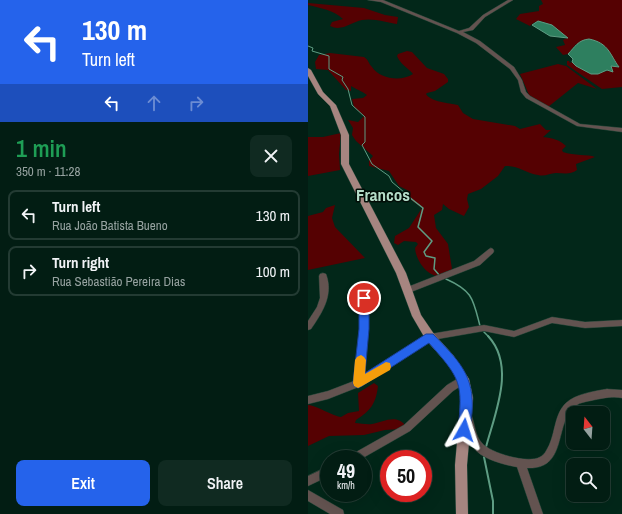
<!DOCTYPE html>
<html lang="en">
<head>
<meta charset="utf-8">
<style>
  :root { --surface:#021d13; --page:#102a21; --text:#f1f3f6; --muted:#96a2a0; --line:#233b33; --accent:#2563eb }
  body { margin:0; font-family:"Archivo Narrow",sans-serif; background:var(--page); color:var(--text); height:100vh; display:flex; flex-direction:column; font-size:15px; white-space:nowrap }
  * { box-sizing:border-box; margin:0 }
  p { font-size:13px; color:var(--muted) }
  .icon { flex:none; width:22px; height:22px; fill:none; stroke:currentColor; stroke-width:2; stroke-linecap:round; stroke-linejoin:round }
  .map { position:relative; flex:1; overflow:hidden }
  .sheet { display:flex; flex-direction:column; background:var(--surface); width:308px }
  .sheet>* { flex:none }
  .hud { background:#2563eb; color:#fff; overflow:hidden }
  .needle { width:26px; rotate:343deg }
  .buttons { position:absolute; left:258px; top:406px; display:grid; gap:8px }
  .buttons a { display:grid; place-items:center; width:44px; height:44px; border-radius:8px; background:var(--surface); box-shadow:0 4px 16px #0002,0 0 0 1px var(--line); font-size:20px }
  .speed { position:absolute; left:12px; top:450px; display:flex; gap:8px; font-size:20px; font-weight:700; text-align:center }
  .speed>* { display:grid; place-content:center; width:52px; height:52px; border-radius:50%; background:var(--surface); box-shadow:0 4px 16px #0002,0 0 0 1px var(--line); line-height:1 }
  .speed small { font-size:10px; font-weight:400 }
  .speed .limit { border:6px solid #d22; background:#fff; color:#111 }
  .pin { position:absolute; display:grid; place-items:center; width:34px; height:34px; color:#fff; margin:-17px; border:2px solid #fff; border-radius:50%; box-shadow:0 1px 4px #0007 }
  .me { position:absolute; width:44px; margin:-22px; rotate:6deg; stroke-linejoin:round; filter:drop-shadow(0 0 3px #0008) }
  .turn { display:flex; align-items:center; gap:14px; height:84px; padding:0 16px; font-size:18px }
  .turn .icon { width:52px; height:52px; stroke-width:2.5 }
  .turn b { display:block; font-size:28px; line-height:34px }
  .lanes { display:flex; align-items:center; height:38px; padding:0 16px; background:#0003; justify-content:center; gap:20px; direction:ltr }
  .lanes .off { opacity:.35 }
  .round { display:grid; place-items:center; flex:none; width:42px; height:42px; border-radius:8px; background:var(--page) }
  .headline { display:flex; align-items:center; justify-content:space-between; height:68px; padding:0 16px }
  h1 { font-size:24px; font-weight:600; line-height:30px; color:#1e9e55 }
  .action { display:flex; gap:8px; margin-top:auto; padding:8px 16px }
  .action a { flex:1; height:46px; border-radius:8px; background:var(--accent); color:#fff; font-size:16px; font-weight:600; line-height:46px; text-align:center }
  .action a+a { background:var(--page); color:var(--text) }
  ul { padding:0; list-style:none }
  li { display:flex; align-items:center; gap:12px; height:50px; margin:0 8px 6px; padding:0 8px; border:2px solid var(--line); border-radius:8px }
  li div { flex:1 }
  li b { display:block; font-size:15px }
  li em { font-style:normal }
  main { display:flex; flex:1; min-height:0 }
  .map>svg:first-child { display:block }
  .green { fill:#550102 }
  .water { fill:#2e7f5f; stroke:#5e9c83 }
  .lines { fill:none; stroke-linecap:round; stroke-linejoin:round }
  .stream-far2 { stroke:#5e9c83; stroke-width:1 }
  .stream-far1 { stroke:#5e9c83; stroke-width:1.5 }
  .stream { stroke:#5e9c83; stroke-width:2 }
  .minor-casing { stroke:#224537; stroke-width:1 }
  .major-casing { stroke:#224537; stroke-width:1 }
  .minor { fill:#635350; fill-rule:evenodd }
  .major { fill:#a68580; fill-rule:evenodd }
  .route { fill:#2563eb; stroke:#184099 }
  .slow { fill:#f59e0b }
  .labels { text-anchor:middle; stroke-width:3; stroke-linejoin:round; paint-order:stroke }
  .district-label { font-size:17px; font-weight:bold; fill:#b4dcc8; stroke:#020d07 }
</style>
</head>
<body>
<main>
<section class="sheet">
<div class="hud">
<div class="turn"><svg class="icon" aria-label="left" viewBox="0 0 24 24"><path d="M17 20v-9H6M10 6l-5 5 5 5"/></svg><div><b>130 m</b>Turn left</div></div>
<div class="lanes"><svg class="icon" aria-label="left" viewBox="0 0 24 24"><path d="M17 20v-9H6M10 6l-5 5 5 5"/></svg><svg class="icon off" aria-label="ahead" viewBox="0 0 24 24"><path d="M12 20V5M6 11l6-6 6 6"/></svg><svg class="icon off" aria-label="right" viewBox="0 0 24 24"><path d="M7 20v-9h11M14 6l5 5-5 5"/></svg></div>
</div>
<div class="headline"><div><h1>1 min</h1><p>350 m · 11:28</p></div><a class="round"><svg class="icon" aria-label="close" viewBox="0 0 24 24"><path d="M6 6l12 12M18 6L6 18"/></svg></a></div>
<ul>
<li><svg class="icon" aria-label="left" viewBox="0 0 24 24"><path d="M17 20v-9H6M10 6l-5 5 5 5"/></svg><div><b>Turn left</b><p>Rua João Batista Bueno</p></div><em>130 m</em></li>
<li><svg class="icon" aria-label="right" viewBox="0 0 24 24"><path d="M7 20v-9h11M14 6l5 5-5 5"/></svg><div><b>Turn right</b><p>Rua Sebastião Pereira Dias</p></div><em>100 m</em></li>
</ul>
<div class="action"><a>Exit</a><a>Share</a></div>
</section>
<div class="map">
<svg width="314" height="514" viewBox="0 0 314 514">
  <rect width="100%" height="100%" fill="#022719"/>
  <!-- green -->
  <g class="green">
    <path d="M233 0H314V87L294 89 259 65V61H261L262 63 264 62C271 68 282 75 291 73 295 72 297 71 301 71L304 65 268 44 260 54 255 55 248 47 257 45 255 40 259 38C256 34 252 33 249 30 241 24 231 16 222 26L208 19 212 14 231 11V6L235 4Z"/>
    <path d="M0 3 56 8 77 15 90 17 89 24C78 22 65 18 54 20 43 22 34 32 22 26L24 22 35 19C26 10 12 8 0 5Z"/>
    <path d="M99 51 104 52 119 68 136 74 140 79V82L127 91 119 93 118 94C123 102 141 103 150 105L155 113 165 119 207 126 212 129 232 124 238 130H243L235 137C245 138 252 140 258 146L254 150 255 152C266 156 280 154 287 157L268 164 269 170C262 175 256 173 248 173 242 173 237 177 230 175 218 173 209 165 197 166L190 176 173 189 160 194 159 199 161 207 156 216 141 209 135 204 134 210 126 215 128 228 140 244 144 269C129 288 108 265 107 248L110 244 108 242 96 241 90 245 86 243 87 236 101 228 114 208 102 199 97 198V196L103 192 91 186 81 171 61 166V161L65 156 48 141 44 135 45 128 40 120 50 122 56 116 46 107 44 99 55 98 59 95C54 91 49 90 43 86V91L38 90 20 70 8 69 7 62 11 55 22 53 56 57C61 60 60 63 64 67 72 79 93 82 105 74 100 68 92 64 89 56L90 54Z"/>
    <path d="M250 64 258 66 289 89 270 83 240 107 221 95 212 74Z"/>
    <path d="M33 133 31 154 32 170 0 176V137H15Z"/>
    <path d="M27 205 24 218 27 227 57 258 0 270V216L15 212 18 208Z"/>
    <path d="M66 383 70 386C68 404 62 411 48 420L47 423C52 423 59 425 64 424 75 422 88 414 97 425L92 429 77 430 56 435 21 436 0 446V405C7 405 25 416 33 417L40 413 51 411 50 393Z"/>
  </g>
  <!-- water -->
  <g class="water">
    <path d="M230 21 244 25 260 38 242 36 224 25Z"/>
    <path d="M281 39C301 43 302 55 311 67L303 66 305 72 299 70 290 74H283L268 66 264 62 265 59 260 54C267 47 270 40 281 39Z"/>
  </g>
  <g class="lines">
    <!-- stream-far2 -->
    <path class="stream-far2" d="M0 46 5 48 4 51 21 56V69L35 77 34 80 40 89 44 105 57 117V142L54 145 64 164 81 176 84 182 103 198"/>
    <!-- stream-far1 -->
    <g class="stream-far1">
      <path d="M101 197 115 208 110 227 124 241 116 252 118 256 127 258 126 269 132 276"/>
      <path d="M138 279C165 291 165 299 172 326"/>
      <path d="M176 332 181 337"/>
    </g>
    <!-- stream -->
    <g class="stream">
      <path d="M178 447C187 413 208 366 180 336"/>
      <path d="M176 457 185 501V514"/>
    </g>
    <!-- minor casing -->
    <g class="minor-casing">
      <g id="minor">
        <path d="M60 0H75L151 31 161 28 175 15 200 0H205L177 17 165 30 155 32 172 41 206 67 214 80 218 92 222 96 272 124 314 128V132L269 126 218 98 213 92 210 80 202 69 168 43 149 33 73 2Z"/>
        <path d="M183 248 185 249 186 251 185 253 172 265 103 292H97L96 290 97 288 166 261 181 249Z"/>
        <path d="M15 273 18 274C26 295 14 313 3 329L0 330V321L9 307 12 298 11 276 12 274Z"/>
        <path d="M56 295 59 296 60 298V329L55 375 122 334 176 325 206 331 244 317 277 322 314 320V326L277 328 244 323 206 337 176 331 124 340 53 386 20 399 0 404V396L20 391 46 381 52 329V298L53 296Z"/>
        <path d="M156 375 159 376 160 379 159 382 145 391 102 431 53 459H39L41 456 96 425 139 385Z"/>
        <path d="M299 389 314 390V398C304 396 296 398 286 400 278 402 270 402 264 409 247 428 258 470 219 468L235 514H225L209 467C197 465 173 459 166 448 160 439 159 427 156 417L157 414 160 413 163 414C167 423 167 436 174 443 182 453 220 464 232 457 234 456 237 453 238 451 248 436 245 415 258 403 267 394 287 391 299 389Z"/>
        <path d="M21 466V476L0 486V476Z"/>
        <path d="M0 490 35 510 36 514H22L0 501Z"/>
      </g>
    </g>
    <!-- major casing -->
    <g class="major-casing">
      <path id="major" d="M0 68 3 70 15 92 28 105 41 135V164L98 273 113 315 126 334 145 355 161 379 165 398 159 465 160 514H148L147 465 153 398 151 380 137 361 118 340 104 316 88 273 33 164V135L22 106 10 94 0 76Z"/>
    </g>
    <!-- minor -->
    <use href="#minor" class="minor"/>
    <!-- major -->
    <use href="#major" class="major"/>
  </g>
  <!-- route -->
  <path class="route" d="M56 294 61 298V329L57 373 118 334H125C150 360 167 375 164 413 163 420 163 428 160 434L156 436 152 434 150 430C155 383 153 379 121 343L54 386 50 388 46 386 45 383 51 329V298Z"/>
  <!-- slow -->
  <path class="slow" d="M53 355 56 357 58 360 57 374 78 362 82 363 83 367 82 370 54 386 50 388 46 386 45 383 47 360 49 357Z"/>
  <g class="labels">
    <!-- district labels -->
    <g class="district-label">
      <text x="75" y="201">Francos</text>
    </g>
  </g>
</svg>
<div class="buttons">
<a><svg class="needle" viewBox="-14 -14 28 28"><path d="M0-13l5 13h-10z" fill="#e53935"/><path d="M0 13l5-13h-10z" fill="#96a2a0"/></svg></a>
<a><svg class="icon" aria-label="search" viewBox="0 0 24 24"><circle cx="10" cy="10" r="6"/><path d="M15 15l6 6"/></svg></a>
</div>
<div class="speed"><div>49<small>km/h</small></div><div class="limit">50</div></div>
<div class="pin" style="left:56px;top:298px;background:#d93025"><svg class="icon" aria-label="arrive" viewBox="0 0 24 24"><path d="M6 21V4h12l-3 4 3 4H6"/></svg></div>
<svg class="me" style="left:156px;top:430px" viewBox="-20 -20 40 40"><path d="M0-17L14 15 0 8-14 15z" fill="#2563eb" stroke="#fff" stroke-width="4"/></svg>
</div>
</main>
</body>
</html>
